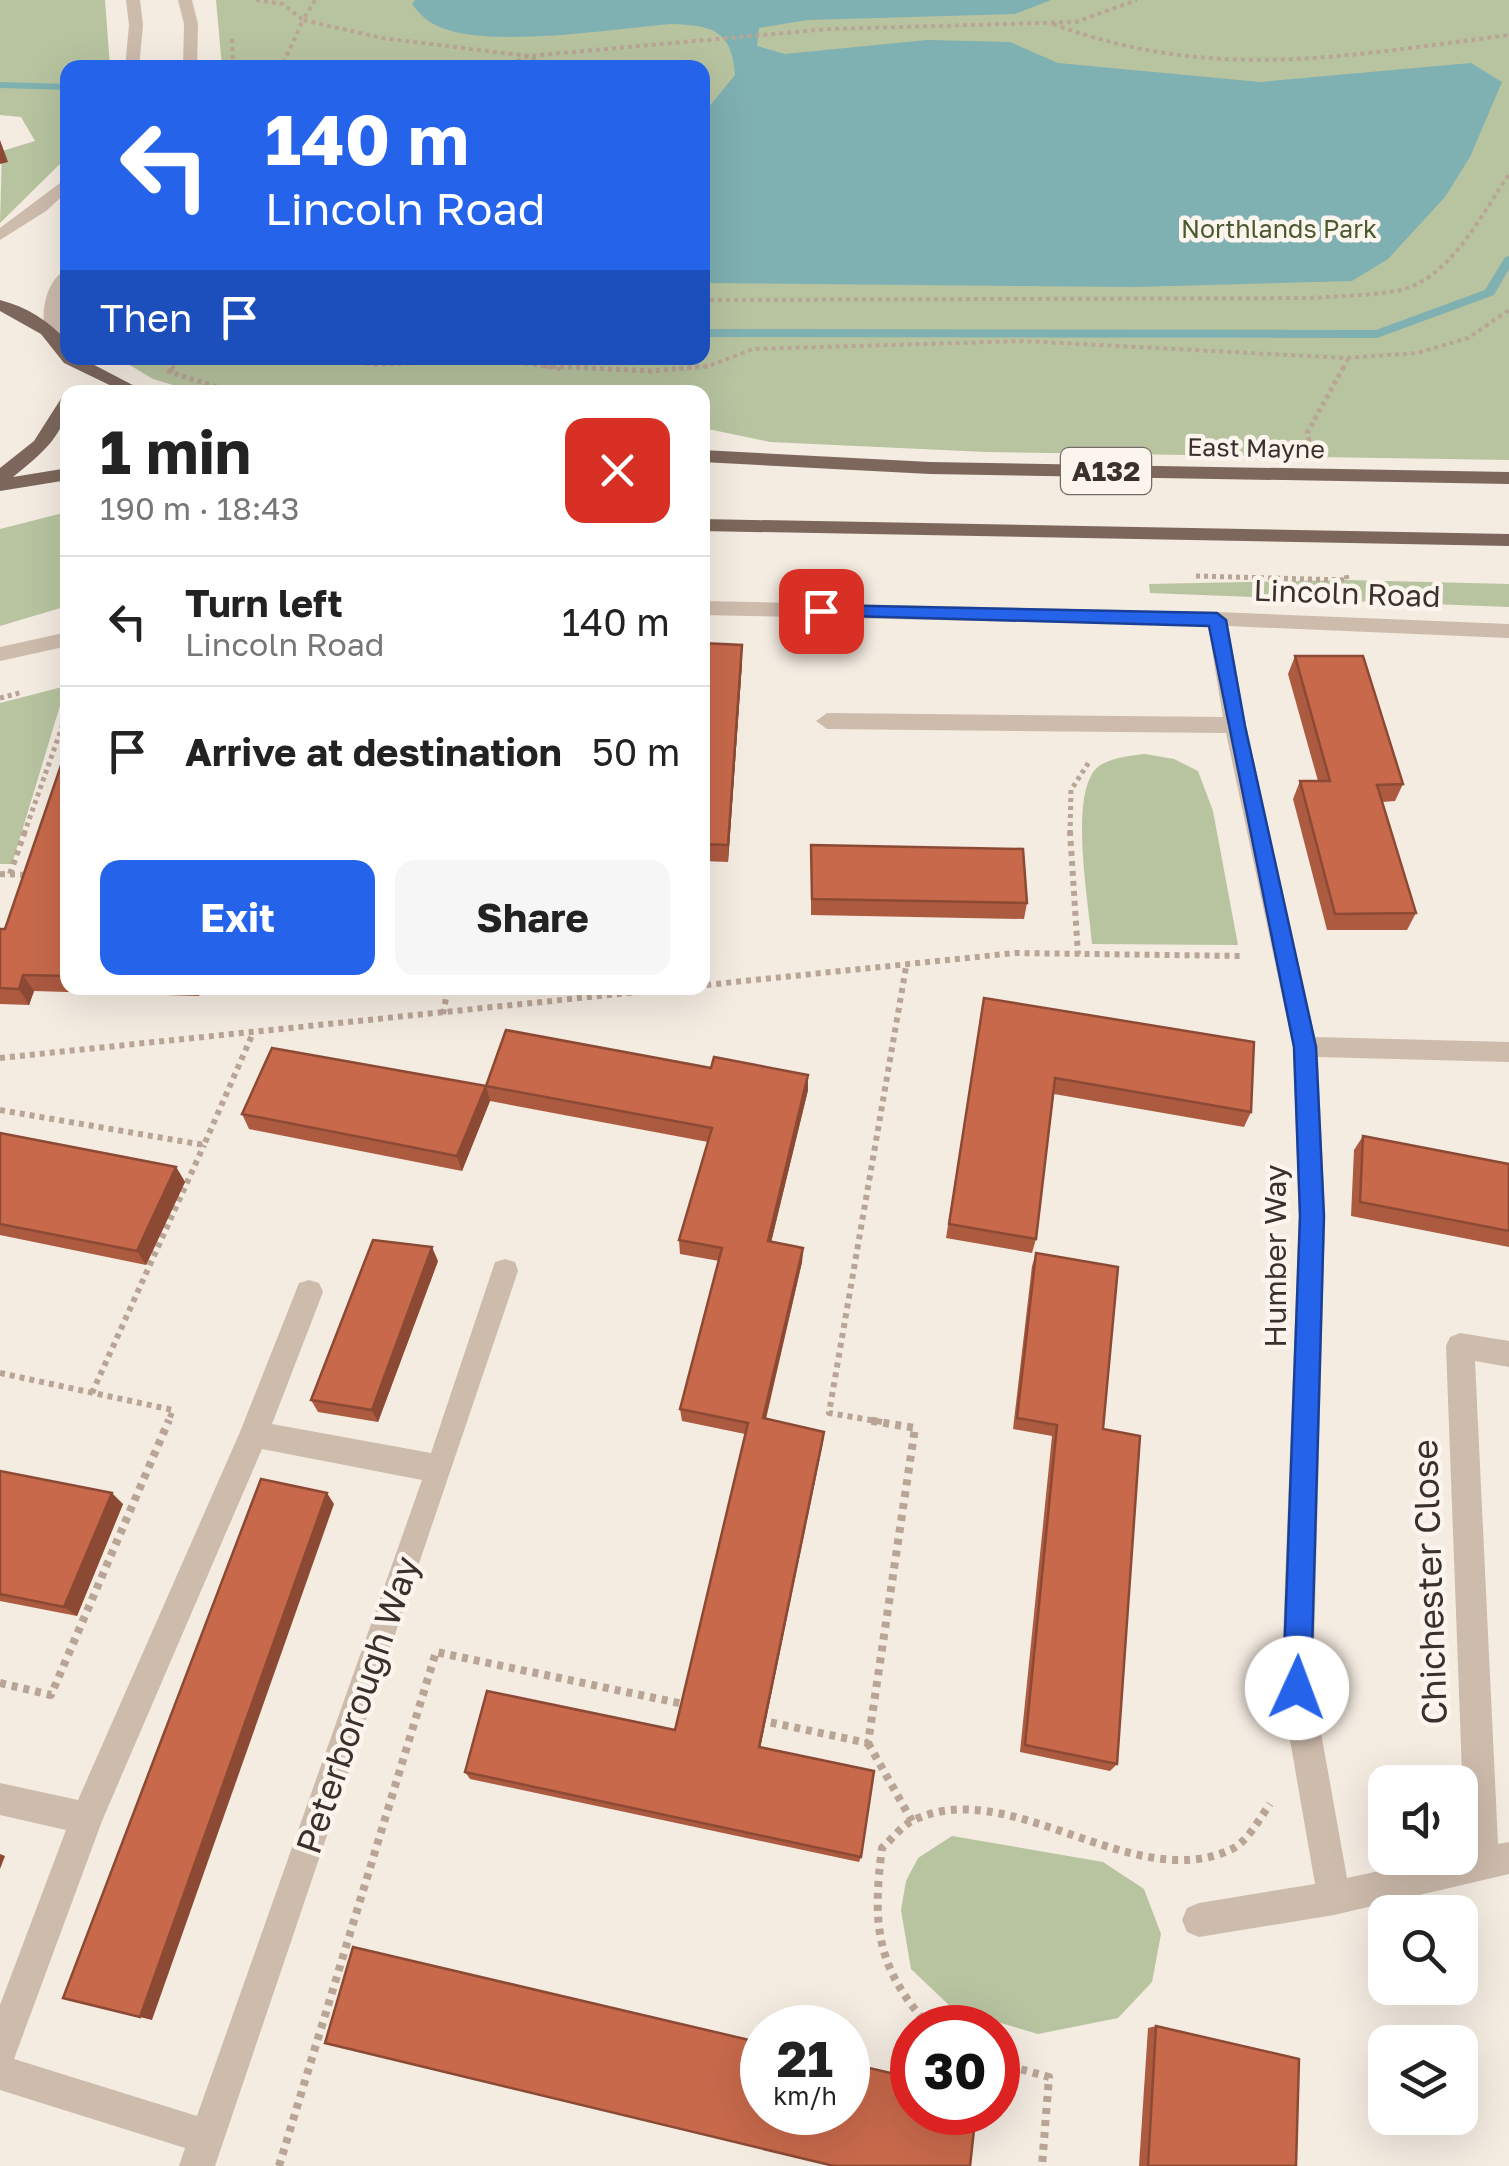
<!DOCTYPE html>
<html lang="en">
<head>
<meta charset="utf-8">
<style>
  :root { --surface:#fff; --page:#f6f6f6; --text:#222; --muted:#767676; --line:#e0e0e0; --accent:#2563eb }
  body { margin:0; font-family:"Golos Text",sans-serif; background:var(--page); color:var(--text); height:100vh; display:flex; flex-direction:column; font-size:38px; white-space:nowrap }
  * { box-sizing:border-box; margin:0 }
  p { font-size:32px; color:var(--muted) }
  .icon { flex:none; width:55px; height:55px; fill:none; stroke:currentColor; stroke-width:2; stroke-linecap:round; stroke-linejoin:round }
  .map { position:relative; flex:1; overflow:hidden }
  .panel { position:absolute; left:60px; top:385px; width:650px; height:610px; display:flex; flex-direction:column; background:var(--surface); border-radius:20px; box-shadow:0 10px 40px #0002 }
  .panel>* { flex:none }
  .guide { position:absolute; left:60px; top:60px; width:650px; height:305px; border-radius:20px; box-shadow:0 10px 40px #0002; background:#2563eb; color:#fff; overflow:hidden }
  .tools { position:absolute; left:1368px; top:1765px; display:grid; gap:20px }
  .tools a { display:grid; place-items:center; width:110px; height:110px; border-radius:20px; background:var(--surface); box-shadow:0 10px 40px #0002; font-size:50px }
  .speed { position:absolute; left:740px; top:2005px; display:flex; gap:20px; font-size:50px; font-weight:700; text-align:center }
  .speed>* { display:grid; place-content:center; width:130px; height:130px; border-radius:50%; background:var(--surface); box-shadow:0 10px 40px #0002; line-height:1 }
  .speed small { font-size:25px; font-weight:400 }
  .speed .limit { border:15px solid #d22; background:#fff; color:#111 }
  .pin { position:absolute; display:grid; place-items:center; width:85px; height:85px; color:#fff; margin:-42px; border-radius:20px; box-shadow:0 5px 15px #0006 }
  .me { position:absolute; width:110px; margin:-55px; rotate:2deg; stroke-linejoin:round; filter:drop-shadow(0 0 8px #0008) }
  .turn { display:flex; align-items:center; gap:35px; height:210px; padding:0 40px; font-size:45px }
  .turn .icon { width:130px; height:130px; stroke-width:2.5 }
  .turn b { display:block; font-size:70px; line-height:85px }
  .then { display:flex; align-items:center; height:95px; padding:0 40px; background:#0003; gap:20px; font-size:38px }
  .round { display:grid; place-items:center; flex:none; width:105px; height:105px; border-radius:20px; background:var(--page) }
  .summary { display:flex; align-items:center; justify-content:space-between; height:170px; padding:0 40px }
  h1 { font-size:60px; font-weight:700; line-height:75px }
  .primary-button { display:flex; gap:20px; margin-top:auto; padding:20px 40px }
  .primary-button a { flex:1; height:115px; border-radius:20px; background:var(--accent); color:#fff; font-size:40px; font-weight:700; line-height:115px; text-align:center }
  .primary-button a+a { background:var(--page); color:var(--text) }
  ul { padding:0; list-style:none }
  li { display:flex; align-items:center; gap:30px; height:130px; padding:0 40px; border-top:2px solid var(--line) }
  li div { flex:1 }
  li b { display:block; font-size:38px }
  li em { font-style:normal }
  .map>svg:first-child { display:block }
  .green { fill:#b8c4a0 }
  .water { fill:#7fb0b2 }
  .lines { fill:none; stroke-linecap:round; stroke-linejoin:round }
  .stream { fill:#7fb0b2; fill-rule:evenodd }
  .path-far3 { stroke:#b9a596; stroke-width:4; stroke-dasharray:4 4; stroke-linecap:butt }
  .path-far2 { stroke:#b9a596; stroke-width:5; stroke-dasharray:4 4; stroke-linecap:butt }
  .path-far1 { stroke:#b9a596; stroke-width:6; stroke-dasharray:5 5; stroke-linecap:butt }
  .path { stroke:#b9a596; stroke-width:8; stroke-dasharray:6 6; stroke-linecap:butt }
  .street { fill:#cdbbac; fill-rule:evenodd }
  .primary { fill:#7d675c; fill-rule:evenodd }
  .wall { fill:#ac5a40 }
  .shaded-wall { fill:#8c4a34 }
  .building { fill:#c8694b; stroke:#8c4a34; stroke-width:2.5 }
  .route { fill:#2563eb; stroke:#184099; stroke-width:2.5 }
  .labels { text-anchor:middle; stroke-width:9; stroke-linejoin:round; paint-order:stroke }
  .far-park-label { font-size:25px; fill:#4a5a2e; stroke:#fbf5ee }
  .far-street-label { font-size:25px; fill:#3b302b; stroke:#fbf5ee }
  .shield { fill:#fbf5ee; stroke:#756b66; stroke-width:2.5 }
  .shield-label { font-size:28px; font-weight:bold; fill:#3b302b }
  .street-label { font-size:30px; fill:#3b302b; stroke:#fbf5ee }
  .near-street-label { font-size:35px; fill:#3b302b; stroke:#fbf5ee }
</style>
</head>
<body>
<div class="map">
<svg width="1509" height="2166" viewBox="0 0 1509 2166">
  <rect width="100%" height="100%" fill="#f4ebe1"/>
  <!-- green -->
  <g class="green">
    <path d="M0 0H105L110 67 68 68 67 157 0 223 2 151 35 141 21 117 0 115Z"/>
    <path d="M216 0H1509V460L986 452 770 442 703 428 702 392H196L153 379 118 358H702V68L222 67Z"/>
    <path d="M67 512V606L0 626V529Z"/>
    <path d="M1347 580 1509 584V607L1150 593 1149 584Z"/>
    <path d="M66 686 12 864H0V703Z"/>
    <path d="M1145 754 1174 759 1198 771 1213 811 1238 945 1092 944C1089 904 1070 803 1094 771 1104 758 1129 756 1145 754Z"/>
    <path d="M952 1836 1103 1862 1144 1889 1161 1934 1152 1982 1118 2018 1038 2034 953 2009 911 1969 901 1910 906 1881 918 1858Z"/>
  </g>
  <!-- water -->
  <path class="water" d="M415 0H1051L1015 14 807 20 759 28 757 46 785 54 927 40 1010 42 1058 63 1260 82 1471 63 1502 82 1470 157 1445 197 1388 259 1352 281 1135 287 703 283V114L735 75C732 30 712 25 670 24 613 29 493 48 442 28 428 22 421 16 412 4Z"/>
  <g class="lines">
    <!-- stream -->
    <g class="stream">
      <path d="M0 82 68 84V90L0 88Z"/>
      <path d="M1509 256V269L1494 295 1377 338 702 337V329L1376 330 1485 290 1505 257Z"/>
    </g>
    <!-- path-far3 -->
    <g class="path-far3">
      <path d="M256 0 283 4 303 20 281 68"/>
      <path d="M315 0 303 20 382 38 528 56 549 68"/>
      <path d="M1053 24C1213 83 1345 56 1509 35"/>
      <path d="M232 39 233 68"/>
      <path d="M503 68 528 56 829 29 1076 22 1137 0"/>
      <path d="M702 300 1309 298C1337 296 1368 296 1396 291 1450 281 1481 215 1509 174"/>
      <path d="M326 358 376 365 497 359 560 369"/>
      <path d="M172 369 179 358"/>
      <path d="M679 369 709 366 753 349 1024 341 1346 358 1417 353 1468 338 1509 310"/>
      <path d="M1343 369 1348 359"/>
    </g>
    <!-- path-far2 -->
    <g class="path-far2">
      <path d="M544 366 651 371 708 366"/>
      <path d="M167 371 217 387 253 392"/>
      <path d="M170 372 174 366"/>
      <path d="M1309 441 1307 433 1344 366"/>
      <path d="M1196 576 1347 580 1346 573"/>
      <path d="M0 698 23 692"/>
      <path d="M24 834 68 710"/>
      <path d="M1070 834 1071 790 1089 762"/>
    </g>
    <!-- path-far1 -->
    <g class="path-far1">
      <path d="M1070 831 1078 954"/>
      <path d="M0 874 29 875"/>
      <path d="M10 874 25 831"/>
      <path d="M443 1014 448 988"/>
      <path d="M0 1058 1015 953 1243 956"/>
      <path d="M0 1110 204 1145 253 1033"/>
      <path d="M0 1373 173 1410 168 1422"/>
      <path d="M92 1393 204 1145"/>
      <path d="M882 1422 829 1413 906 967"/>
    </g>
    <!-- path -->
    <g class="path">
      <path d="M0 1683 51 1695 169 1420"/>
      <path d="M759 1720 868 1743 915 1428 867 1420"/>
      <path d="M868 1743 912 1821"/>
      <path d="M931 2028C876 1969 872 1924 882 1848 891 1840 900 1828 910 1822 1006 1771 1131 1895 1230 1850 1248 1842 1259 1819 1270 1804"/>
      <path d="M998 2063 1049 2077 1042 2166"/>
      <path d="M279 2166 436 1652 688 1705"/>
    </g>
    <!-- street -->
    <g class="street">
      <path d="M126 0H140L143 25 139 68H125L129 25Z"/>
      <path d="M178 0H192L198 24 197 68H183L184 24Z"/>
      <path d="M68 177V191L46 211 0 240V228Z"/>
      <path d="M68 268C68 292 57 312 64 336L55 341 46 336C40 313 45 280 68 268Z"/>
      <path d="M702 601 1217 612 1509 624V638L1228 626 1246 725 1315 1037 1509 1042V1062L1318 1057 1325 1216 1313 1688 1347 1878 1439 1858H1460V1853L1465 1852 1446 1346 1450 1337 1460 1333 1509 1341V1367L1475 1361 1498 1844 1509 1842V1874L1334 1915 1199 1937 1187 1932 1182 1920 1187 1908 1199 1903 1315 1884 1281 1688 1299 1216 1293 1047 1226 733 827 729 816 721 827 713 1223 717 1208 626 702 615Z"/>
      <path d="M68 632V646L0 661V647Z"/>
      <path d="M505 1259 515 1262 518 1271 215 2166H179L185 2148 0 2090V2005L66 1830 0 1815V1783L78 1800 240 1432 299 1283 309 1280 319 1283 323 1292 272 1424 431 1453 492 1271 495 1262ZM262 1449 422 1480 197 2116 14 2059 102 1821Z"/>
    </g>
    <!-- primary -->
    <g class="primary">
      <path d="M0 300C27 307 49 321 68 342V358H81L146 392H124L64 363 41 334 0 311Z"/>
      <path d="M68 396C68 434 41 454 13 477L68 468V480L0 491V468L34 441 62 397Z"/>
      <path d="M702 450 930 462 1509 472V484L930 474 702 462Z"/>
      <path d="M702 519 1509 534V546L702 531Z"/>
    </g>
  </g>
  <!-- wall -->
  <g class="wall">
    <path d="M702 643 742 663 728 862 702 861Z"/>
    <path d="M1295 656 1403 784 1395 801 1382 802 1416 913 1407 930H1327L1293 799 1300 781H1318L1288 674Z"/>
    <path d="M68 745V988H201L199 996 34 991 29 1005 0 1004V929H5Z"/>
    <path d="M811 845 1027 903 1024 919 811 915Z"/>
    <path d="M984 998 1251 1112 1244 1127 1054 1094 1036 1239 1032 1253 946 1238Z"/>
    <path d="M486 1086 808 1090 771 1242 803 1248 802 1262 766 1419 824 1432 760 1748 861 1857 859 1862 470 1779 465 1772 675 1730 745 1434 682 1421 680 1409 719 1261 680 1254 679 1240 708 1142 490 1101 462 1171 249 1129 242 1114Z"/>
    <path d="M0 1133 176 1167 185 1182 146 1265 0 1235Z"/>
    <path d="M1363 1136 1509 1164V1247L1351 1216 1354 1150Z"/>
    <path d="M1036 1253 1103 1429 1117 1764 1110 1771 1020 1752 1052 1436 1013 1429 1032 1266Z"/>
    <path d="M438 1261 378 1422 318 1412 311 1400Z"/>
    <path d="M0 1471 123 1504 77 1616 0 1601Z"/>
    <path d="M1156 2026 1296 2166H1139L1148 2028Z"/>
  </g>
  <!-- shaded-wall -->
  <g class="shaded-wall">
    <path d="M0 140 8 162 0 164Z"/>
    <path d="M742 645V663L728 862V845Z"/>
    <path d="M23 975 34 991 29 1005 19 989Z"/>
    <path d="M808 1075V1090L768 1255V1241Z"/>
    <path d="M486 1086 490 1101 462 1171 457 1156Z"/>
    <path d="M176 1167 185 1182 146 1265 137 1251Z"/>
    <path d="M432 1247 438 1261 378 1422 372 1410Z"/>
    <path d="M803 1248 802 1262 763 1430V1418Z"/>
    <path d="M824 1432 823 1443 759 1754V1747Z"/>
    <path d="M112 1493 123 1504 77 1616 64 1607Z"/>
    <path d="M327 1493 334 1504 152 2020 140 2017Z"/>
    <path d="M0 1854 5 1856 0 1869Z"/>
  </g>
  <!-- building -->
  <g class="building">
    <path d="M702 643 742 645 728 845 702 844Z"/>
    <path d="M1295 656H1363L1403 784 1377 785 1416 913 1335 914 1300 781H1330Z"/>
    <path d="M68 745V976L23 975 19 989 0 988V929H5Z"/>
    <path d="M811 845 1023 849 1027 903 812 899Z"/>
    <path d="M984 998 1254 1042 1251 1112 1055 1078 1036 1239 949 1224Z"/>
    <path d="M506 1030 711 1068 714 1057 808 1075 768 1241 803 1248 763 1418 824 1432 759 1747 874 1771 861 1857 465 1772 487 1691 675 1730 748 1423 680 1409 722 1248 679 1240 712 1128 486 1086Z"/>
    <path d="M272 1048 486 1086 457 1156 242 1114Z"/>
    <path d="M0 1133 176 1167 137 1251 0 1224Z"/>
    <path d="M1363 1136 1509 1164V1231L1360 1202Z"/>
    <path d="M373 1240 432 1247 372 1410 311 1400Z"/>
    <path d="M1036 1253 1118 1267 1103 1429 1140 1436 1117 1764 1025 1745 1057 1425 1017 1418Z"/>
    <path d="M0 1471 112 1493 64 1607 0 1594Z"/>
    <path d="M261 1479 327 1493 140 2017 63 1998Z"/>
    <path d="M353 1947 762 2043V2112H848V2063L912 2078V2112H976L970 2166H834L325 2043Z"/>
    <path d="M1156 2026 1299 2059 1296 2166H1148Z"/>
  </g>
  <!-- route -->
  <path class="route" d="M821 605 1217 613 1226 620 1245 726 1316 1047 1324 1216 1311 1688 1307 1698 1297 1702 1287 1698 1283 1688 1300 1216 1294 1047 1209 626 815 615V607Z"/>
  <g class="labels">
    <!-- far-park labels -->
    <g class="far-park-label">
      <text x="1279" y="238">Northlands Park</text>
    </g>
    <!-- far-street labels -->
    <g class="far-street-label">
      <text transform="translate(1256 448) rotate(1)" y="9">East Mayne</text>
    </g>
    <!-- shield labels -->
    <rect class="shield" x="1061" y="448" width="90" height="46" rx="8"/>
    <g class="shield-label">
      <text x="1106" y="481">A132</text>
    </g>
    <!-- street labels -->
    <g class="street-label">
      <text transform="translate(1347 594) rotate(2)" y="10">Lincoln Road</text>
      <text transform="translate(1276 1256) rotate(-90)" y="10">Humber Way</text>
    </g>
    <!-- near-street labels -->
    <g class="near-street-label">
      <text transform="translate(1430 1582) rotate(-92)" y="12">Chichester Close</text>
      <text transform="translate(358 1705) rotate(-71)" y="12">Peterborough Way</text>
    </g>
  </g>
</svg>
<div class="tools">
<a><svg class="icon" aria-label="sound" viewBox="0 0 24 24"><path d="M4 9h4l5-4v14l-5-4H4zM17 9q2 3 0 6"/></svg></a>
<a><svg class="icon" aria-label="search" viewBox="0 0 24 24"><circle cx="10" cy="10" r="6"/><path d="M15 15l6 6"/></svg></a>
<a><svg class="icon" aria-label="layers" viewBox="0 0 24 24"><path d="M12 4l9 5-9 5-9-5zM3 14l9 5 9-5"/></svg></a>
</div>
<div class="speed"><div>21<small>km/h</small></div><div class="limit">30</div></div>
<div class="pin" style="left:821px;top:611px;background:#d93025"><svg class="icon" aria-label="arrive" viewBox="0 0 24 24"><path d="M6 21V4h12l-3 4 3 4H6"/></svg></div>
<svg class="me" style="left:1297px;top:1688px" viewBox="-20 -20 40 40"><circle r="19" fill="#fff"/><path d="M0-13L10 11 0 6-10 11z" fill="#2563eb"/></svg>
<div class="guide">
<div class="turn"><svg class="icon" aria-label="left" viewBox="0 0 24 24"><path d="M17 20v-9H6M10 6l-5 5 5 5"/></svg><div><b>140 m</b>Lincoln Road</div></div>
<div class="then">Then<svg class="icon" aria-label="arrive" viewBox="0 0 24 24"><path d="M6 21V4h12l-3 4 3 4H6"/></svg></div>
</div>
<section class="panel">
<div class="summary"><div><h1>1 min</h1><p>190 m · 18:43</p></div><a class="round" style="background:#d93025;color:#fff"><svg class="icon" aria-label="close" viewBox="0 0 24 24"><path d="M6 6l12 12M18 6L6 18"/></svg></a></div>
<ul>
<li><svg class="icon" aria-label="left" viewBox="0 0 24 24"><path d="M17 20v-9H6M10 6l-5 5 5 5"/></svg><div><b>Turn left</b><p>Lincoln Road</p></div><em>140 m</em></li>
<li><svg class="icon" aria-label="arrive" viewBox="0 0 24 24"><path d="M6 21V4h12l-3 4 3 4H6"/></svg><div><b>Arrive at destination</b></div><em>50 m</em></li>
</ul>
<div class="primary-button"><a>Exit</a><a>Share</a></div>
</section>
</div>
</body>
</html>
